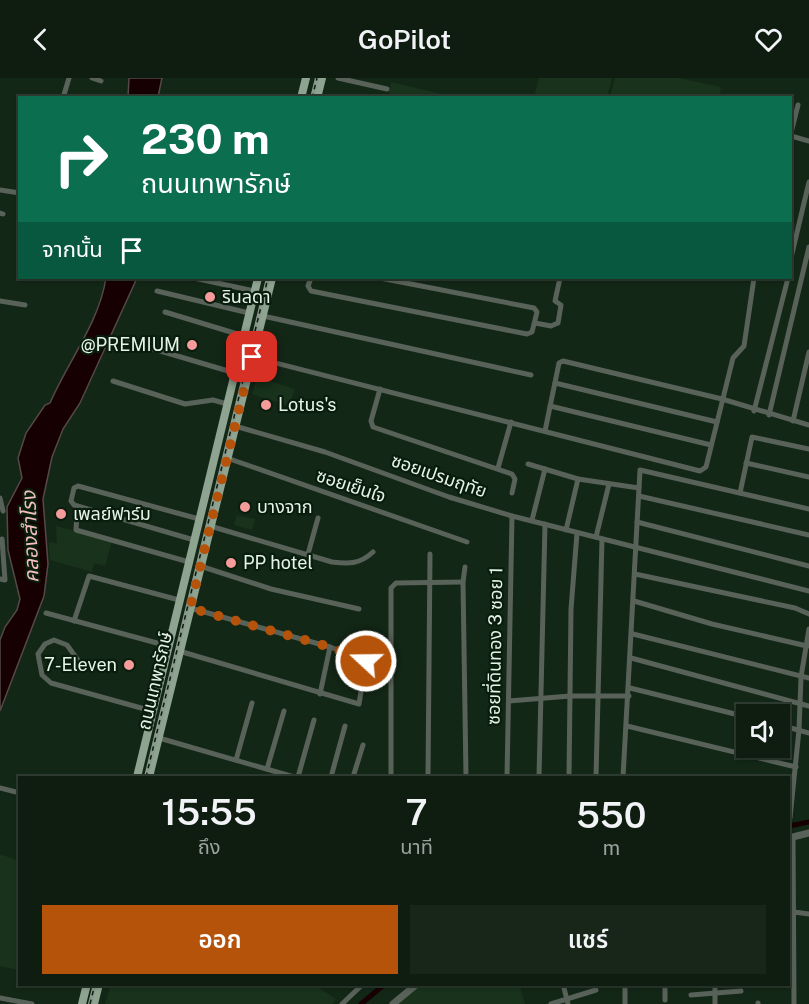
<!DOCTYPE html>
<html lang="th">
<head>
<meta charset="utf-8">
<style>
  :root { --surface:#0e1d10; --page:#172619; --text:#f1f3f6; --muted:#9ba29f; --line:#2e3b30; --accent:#b45309 }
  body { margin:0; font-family:"Public Sans","Noto Sans Thai",sans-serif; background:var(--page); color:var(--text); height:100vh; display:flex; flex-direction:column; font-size:22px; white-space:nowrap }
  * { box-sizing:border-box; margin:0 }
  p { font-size:20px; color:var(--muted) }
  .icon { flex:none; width:33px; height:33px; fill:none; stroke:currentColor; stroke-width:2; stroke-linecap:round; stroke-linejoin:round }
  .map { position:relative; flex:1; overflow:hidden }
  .details { position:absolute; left:18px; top:698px; width:772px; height:210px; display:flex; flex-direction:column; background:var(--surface); border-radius:0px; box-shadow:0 2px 4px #0004,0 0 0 2px var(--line) }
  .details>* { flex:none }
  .top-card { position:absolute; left:18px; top:18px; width:774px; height:183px; border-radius:0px; box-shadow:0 2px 4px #0004,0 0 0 2px var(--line); background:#0b6e4f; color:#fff; overflow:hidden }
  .tools { position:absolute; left:736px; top:626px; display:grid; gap:12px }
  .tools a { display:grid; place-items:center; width:54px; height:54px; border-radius:0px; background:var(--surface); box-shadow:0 2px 4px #0004,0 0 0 2px var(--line); font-size:30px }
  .pin { position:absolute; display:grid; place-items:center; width:51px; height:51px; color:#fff; margin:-26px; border-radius:12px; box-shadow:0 3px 9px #0006 }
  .me { position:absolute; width:66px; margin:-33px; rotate:291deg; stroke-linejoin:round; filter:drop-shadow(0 0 4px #0008) }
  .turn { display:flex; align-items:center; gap:21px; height:126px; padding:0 24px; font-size:27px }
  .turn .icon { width:78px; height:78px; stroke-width:2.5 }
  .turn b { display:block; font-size:42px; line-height:51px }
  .then { display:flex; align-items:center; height:57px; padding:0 24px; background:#0003; gap:12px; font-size:22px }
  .eta { display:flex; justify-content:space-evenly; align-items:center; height:102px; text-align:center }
  .eta b { font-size:36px; font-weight:600; line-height:42px }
  .primary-button { display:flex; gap:12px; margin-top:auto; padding:12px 24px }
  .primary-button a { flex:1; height:69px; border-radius:0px; background:var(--accent); color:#fff; font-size:24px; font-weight:600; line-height:69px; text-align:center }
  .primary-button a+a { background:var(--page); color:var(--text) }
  header { display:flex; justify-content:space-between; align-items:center; height:78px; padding:0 24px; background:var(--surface); font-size:27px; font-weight:600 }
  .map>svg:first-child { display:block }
  .built { fill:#18321c }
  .water { fill:#170002; stroke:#554947; stroke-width:1.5 }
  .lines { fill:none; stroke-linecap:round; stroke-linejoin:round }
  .canal { stroke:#170002; stroke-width:5 }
  .minor { stroke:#586259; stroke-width:5 }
  .tertiary { stroke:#586259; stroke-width:7 }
  .primary { stroke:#8ea390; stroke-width:8 }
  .rail-casing { stroke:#8a998c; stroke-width:4 }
  .rail { stroke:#091d0d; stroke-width:1.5; stroke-dasharray:4.5; stroke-linecap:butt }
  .route { stroke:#b45309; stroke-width:10; stroke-dasharray:0 18 }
  .poi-dot { fill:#f59b9b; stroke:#091d0d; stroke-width:2 }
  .labels { text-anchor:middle; stroke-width:4.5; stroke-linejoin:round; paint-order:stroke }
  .poi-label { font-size:18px; fill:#e7f3e8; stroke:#091d0d; text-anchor:start }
  .street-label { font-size:18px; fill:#e7f3e8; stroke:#091d0d }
  .water-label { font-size:20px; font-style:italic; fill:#f2bdbc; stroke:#091d0d }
</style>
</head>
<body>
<header><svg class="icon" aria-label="back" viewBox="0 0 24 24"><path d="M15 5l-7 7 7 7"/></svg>GoPilot<svg class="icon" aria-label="heart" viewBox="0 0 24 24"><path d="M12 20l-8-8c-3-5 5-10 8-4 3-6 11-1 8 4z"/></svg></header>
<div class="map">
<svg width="809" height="926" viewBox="0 0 809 926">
  <rect width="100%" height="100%" fill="#132716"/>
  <!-- built -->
  <g class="built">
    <path d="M539 0H612L607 19H534Z"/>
    <path d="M615 0H679L721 9 719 19H610Z"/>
    <path d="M391 4 454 19H388Z"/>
    <path d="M257 299 295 311 289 328 252 316Z"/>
    <path d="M237 437 255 441 252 452 234 447Z"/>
    <path d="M56 448 112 463 105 488 94 485 92 494 50 482 49 464 57 465Z"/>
    <path d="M0 776 19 783V892L0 888Z"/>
    <path d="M111 906H313L336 921 332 926H105Z"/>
    <path d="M421 906H519L525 926H398Z"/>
  </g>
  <!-- water -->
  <g class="water">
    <path d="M129 0H162L158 19H128Z"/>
    <path d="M106 200H137L80 325 63 351 52 379 43 421 48 486 44 518 0 633V562L5 549 17 532 20 521 8 472 7 429 22 400 18 380 26 355 45 327 50 325C68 283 99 245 106 200Z"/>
  </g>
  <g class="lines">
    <!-- canal -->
    <g class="canal">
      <path d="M789 748 809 744"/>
      <path d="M361 926 385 906"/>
    </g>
    <!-- minor -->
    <g class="minor">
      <path d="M92 0 101 3"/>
      <path d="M338 0 387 11"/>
      <path d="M63 20 69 0"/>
      <path d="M791 58 809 63"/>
      <path d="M790 59 798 27"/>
      <path d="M0 112 20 115"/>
      <path d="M0 135 3 136"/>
      <path d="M790 184 809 104"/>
      <path d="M194 200 254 213"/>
      <path d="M311 200 308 208 311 213 527 256 532 254 537 234 534 230 380 200"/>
      <path d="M157 213 249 235"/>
      <path d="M0 223 25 227"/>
      <path d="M165 234 244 258"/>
      <path d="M263 238 531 297"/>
      <path d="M535 245 551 248 558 245 561 227 555 223 560 200"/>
      <path d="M123 262 235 295"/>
      <path d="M252 279 700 393 706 389 733 280 744 268 754 200"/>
      <path d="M113 303 185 326 213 322 227 326"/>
      <path d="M555 305 717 344"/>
      <path d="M380 311 371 343 373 349 512 396 515 401 512 415"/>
      <path d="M550 328 711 367"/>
      <path d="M754 333 788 200"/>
      <path d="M769 337 809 169"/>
      <path d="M793 343 809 274"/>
      <path d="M235 348 325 374 449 419 512 438 809 513"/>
      <path d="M545 353 559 285 563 283 722 321 809 347"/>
      <path d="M227 380 467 464"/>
      <path d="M746 385 809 399"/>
      <path d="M528 386 578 401 639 410"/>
      <path d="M498 390 511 344"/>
      <path d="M740 415 752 359 809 371"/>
      <path d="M639 418 809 457"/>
      <path d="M0 420 3 433"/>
      <path d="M77 436 76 452 189 484"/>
      <path d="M532 442 545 391"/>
      <path d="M637 444 809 488"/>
      <path d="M210 448 332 484C350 486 360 486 373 474"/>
      <path d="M566 452 578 401"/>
      <path d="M596 459 609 406"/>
      <path d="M194 462 74 427 71 423 74 410 78 408 199 441"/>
      <path d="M308 476 318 440"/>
      <path d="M200 488 271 511 359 531"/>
      <path d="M465 489 463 504 466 699"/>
      <path d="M635 496 795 530 809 536"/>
      <path d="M0 501 5 502 2 461"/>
      <path d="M634 523 712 546 807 568"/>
      <path d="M46 535 168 568"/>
      <path d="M74 543 89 498 179 522"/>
      <path d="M633 556 809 600"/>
      <path d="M179 573 359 626 366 582 330 569 190 530"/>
      <path d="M631 580 809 628"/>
      <path d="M80 585 67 567 54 562 45 566 38 576 42 597 51 605 152 633"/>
      <path d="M630 610 747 639"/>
      <path d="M320 616 330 569"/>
      <path d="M509 623 570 618H629"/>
      <path d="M780 647 809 655"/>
      <path d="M627 648 796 689"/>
      <path d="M159 660 294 699"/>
      <path d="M236 682 252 625"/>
      <path d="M267 691 284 633"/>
      <path d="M298 699 314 642"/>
      <path d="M331 699 345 648"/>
      <path d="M353 699 363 667"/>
      <path d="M391 699V510L396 505 463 504"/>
      <path d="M428 699 430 476"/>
      <path d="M507 699 512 438"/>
      <path d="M539 699 545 446"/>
      <path d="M569 699 571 531 577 455"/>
      <path d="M596 699 602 461"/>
      <path d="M623 699 640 392 809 431"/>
      <path d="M0 710 20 715"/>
      <path d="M790 740 799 652 801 599 809 551"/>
      <path d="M793 759 794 926"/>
      <path d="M794 834 809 836"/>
      <path d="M563 906 568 926"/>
      <path d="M625 906V926"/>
      <path d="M665 906V922"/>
      <path d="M715 906V926"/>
      <path d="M691 917 741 913"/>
      <path d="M0 920 32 926"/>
      <path d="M342 926 363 906"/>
      <path d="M551 926 596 912"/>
      <path d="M758 926V925"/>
    </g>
    <!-- tertiary -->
    <g class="tertiary">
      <path d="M789 760 809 755"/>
      <path d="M393 926 417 906"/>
    </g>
    <!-- primary -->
    <g class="primary">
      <path d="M301 20 306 0"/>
      <path d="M317 20 322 0"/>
      <path d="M137 699 258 200"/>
      <path d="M149 699 272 200"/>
      <path d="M82 926 87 906"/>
      <path d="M94 926 99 906"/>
    </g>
    <!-- rail casing -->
    <g class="rail-casing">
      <g id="rail">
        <path d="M312 20 317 0"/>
        <path d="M146 699 268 200"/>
        <path d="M90 926 95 906"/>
      </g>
    </g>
    <!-- rail -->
    <use href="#rail" class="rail"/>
  </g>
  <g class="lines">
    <!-- route -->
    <path class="route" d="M252 279 190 530 330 569 366 583"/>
  </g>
  <!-- markers -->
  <g class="poi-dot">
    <circle cx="210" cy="219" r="6"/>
    <circle cx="192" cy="267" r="6"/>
    <circle cx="266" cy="327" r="6"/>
    <circle cx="245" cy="429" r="6"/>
    <circle cx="61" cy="436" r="6"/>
    <circle cx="231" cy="485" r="6"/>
    <circle cx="129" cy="587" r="6"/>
  </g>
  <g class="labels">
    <!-- poi labels -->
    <g class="poi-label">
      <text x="222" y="225">รินลดา</text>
      <text x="180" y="273" text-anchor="end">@PREMIUM</text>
      <text x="278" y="333">Lotus's</text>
      <text x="257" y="435">บางจาก</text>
      <text x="73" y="442">เพลย์ฟาร์ม</text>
      <text x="243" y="491">PP hotel</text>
      <text x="117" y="593" text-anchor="end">7-Eleven</text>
    </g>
    <!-- street labels -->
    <g class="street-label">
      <text transform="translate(439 398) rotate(19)" y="6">ซอยเปรมฤทัย</text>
      <text transform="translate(351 408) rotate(18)" y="6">ซอยเย็นใจ</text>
      <text transform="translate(495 568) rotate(-89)" y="6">ซอยที่ดินทอง 3 ซอย 1</text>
      <text transform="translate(155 603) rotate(-77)" y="6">ถนนเทพารักษ์</text>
    </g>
    <!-- water labels -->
    <g class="water-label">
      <text transform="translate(30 459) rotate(-92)" y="7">คลองสำโรง</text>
    </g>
  </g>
</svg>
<div class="tools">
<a><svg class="icon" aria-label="sound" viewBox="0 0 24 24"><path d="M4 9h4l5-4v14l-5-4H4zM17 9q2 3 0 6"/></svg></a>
</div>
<div class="pin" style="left:252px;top:279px;background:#d93025"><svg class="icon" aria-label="arrive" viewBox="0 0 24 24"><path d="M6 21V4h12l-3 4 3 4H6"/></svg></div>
<svg class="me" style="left:366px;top:583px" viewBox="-20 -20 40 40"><circle r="17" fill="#b45309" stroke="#fff" stroke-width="3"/><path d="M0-11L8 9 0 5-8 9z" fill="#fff"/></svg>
<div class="top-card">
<div class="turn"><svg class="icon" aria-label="right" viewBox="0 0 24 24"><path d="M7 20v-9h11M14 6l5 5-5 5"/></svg><div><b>230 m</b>ถนนเทพารักษ์</div></div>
<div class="then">จากนั้น<svg class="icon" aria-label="arrive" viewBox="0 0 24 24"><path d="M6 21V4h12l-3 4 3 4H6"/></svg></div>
</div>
<section class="details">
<div class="eta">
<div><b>15:55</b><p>ถึง</p></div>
<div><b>7</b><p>นาที</p></div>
<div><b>550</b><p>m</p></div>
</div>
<div class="primary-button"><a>ออก</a><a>แชร์</a></div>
</section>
</div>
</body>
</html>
